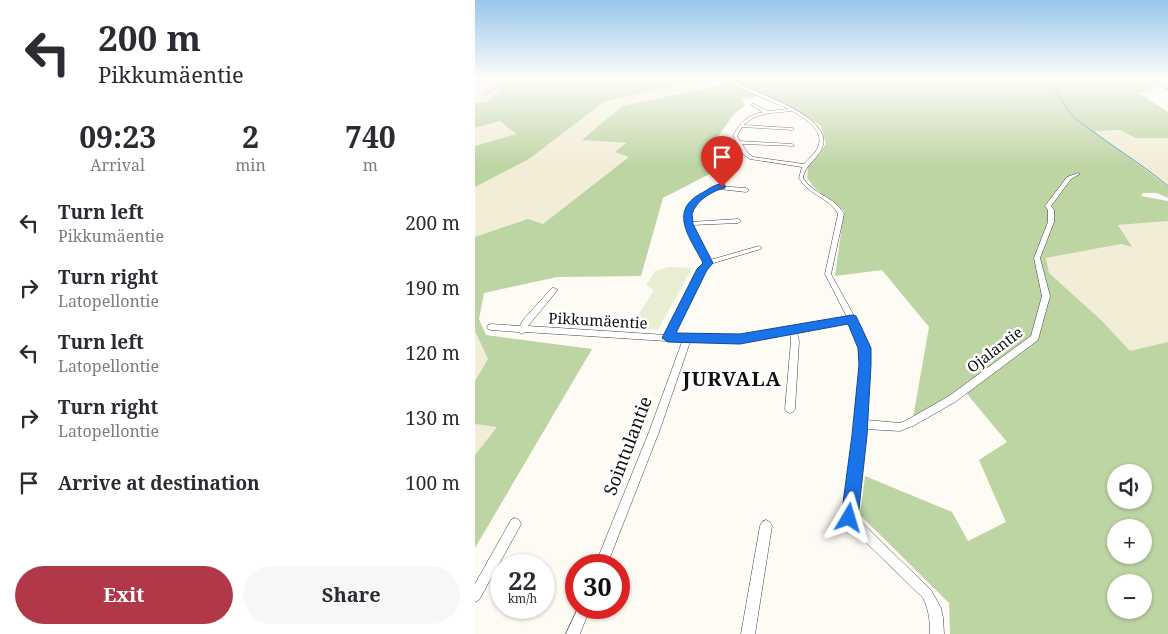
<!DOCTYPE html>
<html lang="en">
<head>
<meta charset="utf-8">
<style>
  :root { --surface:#fff; --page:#f7f7f7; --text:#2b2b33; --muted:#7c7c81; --accent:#b13848 }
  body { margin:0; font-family:"Noto Serif",serif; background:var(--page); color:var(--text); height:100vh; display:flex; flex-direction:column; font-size:19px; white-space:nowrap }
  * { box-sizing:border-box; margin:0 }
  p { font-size:16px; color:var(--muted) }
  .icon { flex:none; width:28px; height:28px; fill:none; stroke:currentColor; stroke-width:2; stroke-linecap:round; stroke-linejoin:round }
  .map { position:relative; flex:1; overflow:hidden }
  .side { display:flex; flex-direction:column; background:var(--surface); width:475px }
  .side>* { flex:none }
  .top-card { background:#fff; color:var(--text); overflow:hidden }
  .controls { position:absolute; left:632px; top:464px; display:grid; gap:10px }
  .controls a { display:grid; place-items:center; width:45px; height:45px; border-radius:50%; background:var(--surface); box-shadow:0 1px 4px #0004; font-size:25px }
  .speed { position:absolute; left:15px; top:554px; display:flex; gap:10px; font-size:25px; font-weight:700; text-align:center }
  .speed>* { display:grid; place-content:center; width:65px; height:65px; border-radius:50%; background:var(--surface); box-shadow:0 1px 4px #0004; line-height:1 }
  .speed small { font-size:12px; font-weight:400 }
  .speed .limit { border:8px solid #d22; background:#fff; color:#111 }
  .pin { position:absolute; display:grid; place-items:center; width:42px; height:42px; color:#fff; margin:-51px -21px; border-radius:50% 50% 50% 0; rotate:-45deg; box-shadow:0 0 5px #0007 }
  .pin .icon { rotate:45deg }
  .me { position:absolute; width:55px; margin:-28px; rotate:7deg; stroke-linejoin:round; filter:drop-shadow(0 0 4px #0008) }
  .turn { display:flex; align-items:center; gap:18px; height:105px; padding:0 15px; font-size:22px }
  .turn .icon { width:65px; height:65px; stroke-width:2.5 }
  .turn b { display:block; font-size:35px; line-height:42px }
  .eta { display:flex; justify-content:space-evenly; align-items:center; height:85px; text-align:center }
  .eta b { font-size:30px; font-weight:700; line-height:35px }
  .primary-button { display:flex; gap:10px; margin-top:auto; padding:10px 15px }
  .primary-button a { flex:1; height:58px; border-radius:30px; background:var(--accent); color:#fff; font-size:20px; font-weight:700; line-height:58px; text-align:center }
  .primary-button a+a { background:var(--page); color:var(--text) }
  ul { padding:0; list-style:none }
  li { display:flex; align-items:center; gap:15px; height:65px; padding:0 15px }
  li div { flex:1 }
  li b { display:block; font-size:19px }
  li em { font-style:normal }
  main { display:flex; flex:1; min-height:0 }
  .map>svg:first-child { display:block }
  .industrial { fill:#ece6ee }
  .farmland { fill:#f2edd7 }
  .forest { fill:#bdd4a3; fill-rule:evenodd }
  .pitch { fill:#e7eed2 }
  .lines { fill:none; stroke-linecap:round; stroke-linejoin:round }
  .stream { stroke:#4f9bbe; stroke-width:1 }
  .minor-casing { stroke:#434343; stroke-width:1 }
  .minor { fill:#fff; fill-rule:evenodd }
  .route { fill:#1a73e8; stroke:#114b97 }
  .labels { text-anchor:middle; stroke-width:5; stroke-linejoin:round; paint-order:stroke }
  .street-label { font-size:15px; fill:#101010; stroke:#fff }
  .near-street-label { font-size:18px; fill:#101010; stroke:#fff }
  .district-label { font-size:20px; font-weight:bold; letter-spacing:1px; fill:#101010; stroke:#fff }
</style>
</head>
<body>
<main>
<section class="side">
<div class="top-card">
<div class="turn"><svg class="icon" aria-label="left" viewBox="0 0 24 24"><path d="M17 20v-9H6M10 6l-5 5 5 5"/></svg><div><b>200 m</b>Pikkumäentie</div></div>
</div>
<div class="eta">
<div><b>09:23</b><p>Arrival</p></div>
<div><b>2</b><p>min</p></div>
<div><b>740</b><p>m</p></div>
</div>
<ul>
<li><svg class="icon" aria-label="left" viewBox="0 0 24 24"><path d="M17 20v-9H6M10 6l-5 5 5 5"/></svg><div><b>Turn left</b><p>Pikkumäentie</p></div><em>200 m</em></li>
<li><svg class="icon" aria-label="right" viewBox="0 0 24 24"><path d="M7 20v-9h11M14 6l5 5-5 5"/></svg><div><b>Turn right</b><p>Latopellontie</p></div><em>190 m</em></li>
<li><svg class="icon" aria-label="left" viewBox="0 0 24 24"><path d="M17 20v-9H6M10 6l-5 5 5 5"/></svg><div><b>Turn left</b><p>Latopellontie</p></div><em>120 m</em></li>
<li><svg class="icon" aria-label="right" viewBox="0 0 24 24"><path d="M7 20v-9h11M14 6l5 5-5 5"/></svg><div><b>Turn right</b><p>Latopellontie</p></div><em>130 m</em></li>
<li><svg class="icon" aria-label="arrive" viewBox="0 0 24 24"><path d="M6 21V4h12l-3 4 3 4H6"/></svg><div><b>Arrive at destination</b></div><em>100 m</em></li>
</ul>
<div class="primary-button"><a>Exit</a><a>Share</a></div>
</section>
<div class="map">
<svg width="693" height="634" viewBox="0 0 693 634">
  <rect width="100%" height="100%" fill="#fefbf5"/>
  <!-- industrial -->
  <path class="industrial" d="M0 78H35L12 102 0 103Z"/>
  <!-- farmland -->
  <g class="farmland">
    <path d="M225 78H251L254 81 147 106 108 140 152 144 155 157 68 224 0 237V187L54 159 129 102Z"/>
    <path d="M25 121 41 135 0 146V128Z"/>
    <path d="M646 130 660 138H693V187L619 131Z"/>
    <path d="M693 221V342L655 352 625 319 574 273 571 258 646 244 656 247 643 225Z"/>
    <path d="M0 331 13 359 0 381Z"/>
    <path d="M0 424 22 427 0 455Z"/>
  </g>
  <!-- forest -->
  <g class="forest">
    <path d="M35 78H225L226 79 129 102 54 159 0 187V146L41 134 25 121 0 128V103L12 102Z"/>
    <path d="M259 78H663L684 88 664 93 693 112V138H660L646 130 619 131 693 187V198L682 193H668L666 196 693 201V221L643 225 657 247 646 244 571 258 574 273 625 319 655 351 693 342V634H475L474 603 385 515 390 476 477 512 493 541 531 522 504 460 532 442 487 388 438 418 454 327 407 270 360 276 369 211 340 188 332 178 333 167 351 144 346 126 300 99 262 83ZM641 472H669V500H641ZM641 528H669V555H641ZM641 582H669V610H641Z"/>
    <path d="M254 83 286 96 267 99 270 106 260 113 238 143 250 166 188 198 166 276 82 277 9 293 4 319 11 335 117 349 0 548V455L22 427 0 424V381L13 359 0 331V237L53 219 68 224 154 157 140 152 151 143 107 140 147 106Z"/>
  </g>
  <!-- pitch -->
  <path class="pitch" d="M194 267 217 268 183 330 155 328 179 290 171 285 180 271Z"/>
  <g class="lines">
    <!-- stream -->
    <path class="stream" d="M574 78C581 88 593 114 602 120 631 142 664 162 693 186"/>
    <!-- minor casing -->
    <g class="minor-casing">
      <g id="minor">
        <path d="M3 78H16L32 80 10 95 9 93 27 81Z"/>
        <path d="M254 78H258L260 83C280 92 356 116 348 145 345 158 330 164 328 178 339 195 359 196 369 214L356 274 389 334 394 348 391 420 425 423 432 420 474 396 556 336 567 296 559 258 573 222V210L570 206 592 177 603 173 605 174 596 179 576 206 579 210V222L565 258 575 296 563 340 480 402 438 426 425 431 390 429 380 516 456 590 466 608 468 618 469 634H455C455 621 454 610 448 598L370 522 368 518 380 435 386 348 381 334 375 322 322 332 324 341 320 409 318 412 315 413 312 412 310 409 316 341 315 333 265 342H215L184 432 132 565H120L174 432 207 342 50 332 47 334 43 332 16 330 13 329 12 327 13 325 16 324 45 326 48 320 77 288H79L83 290 81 292 53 326 191 335 224 269 230 263 209 221 212 207 222 197 241 186 271 188 274 190 271 192 244 189 226 199 218 207 215 222 263 219 266 221 263 223 217 225 235 260 284 246 287 248 286 249 235 264 230 270 198 335 265 336 372 317 350 274 363 214C354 197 334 196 324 178L327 167 275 159 268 154 262 143 260 142 261 141 258 136C265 122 273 115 288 112L277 106V104H279L292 111 314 109 258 85ZM317 111C330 118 352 132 342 149 339 155 333 159 329 164L278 157 272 152 267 144 319 146V145L317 144 265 141 262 136 267 127 318 130V128H317L269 125C281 112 300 113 317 111Z"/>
        <path d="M671 78H675L693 87V89Z"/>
        <path d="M40 518 44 520 46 524 44 528 4 600 0 602V584L36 520Z"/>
        <path d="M291 520 295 522 297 526 280 634H266L285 526 287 522Z"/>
        <path d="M103 608H115L105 634H91Z"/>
      </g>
    </g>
    <!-- minor -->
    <use href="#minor" class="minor"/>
  </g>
  <!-- sky -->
  <linearGradient id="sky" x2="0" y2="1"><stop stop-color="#97c6eb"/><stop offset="0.47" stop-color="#fffdfa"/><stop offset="1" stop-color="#fffdfa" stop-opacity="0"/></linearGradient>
  <rect width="693" height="167" fill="url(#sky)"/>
  <!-- route -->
  <path class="route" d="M247 184 250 185V188C237 190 221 201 217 214L218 224 238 263 232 270 201 333 265 334 377 315 381 316 396 348V365L392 435 383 518 380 524 374 526 368 524 366 518 377 435 384 365 383 348 373 324 265 344 193 342 187 338 222 269 228 263C216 239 193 212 225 194 233 190 239 184 247 184Z"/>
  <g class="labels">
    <!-- street labels -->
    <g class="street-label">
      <text transform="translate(123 321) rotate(3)" y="5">Pikkumäentie</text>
      <text transform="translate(520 350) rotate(-37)" y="5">Ojalantie</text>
    </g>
    <!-- near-street labels -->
    <g class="near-street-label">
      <text transform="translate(153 446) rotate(-69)" y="6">Sointulantie</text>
    </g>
    <!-- district labels -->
    <g class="district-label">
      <text x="257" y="386">JURVALA</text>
    </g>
  </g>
</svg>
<div class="controls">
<a><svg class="icon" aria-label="sound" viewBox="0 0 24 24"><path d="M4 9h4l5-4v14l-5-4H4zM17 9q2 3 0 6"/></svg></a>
<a>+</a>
<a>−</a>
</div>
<div class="speed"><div>22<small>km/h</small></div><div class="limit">30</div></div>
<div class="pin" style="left:247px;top:187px;background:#d93025"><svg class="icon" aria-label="arrive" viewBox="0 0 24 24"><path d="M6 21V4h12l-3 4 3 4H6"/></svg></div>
<svg class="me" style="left:374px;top:518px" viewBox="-20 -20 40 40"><path d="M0-17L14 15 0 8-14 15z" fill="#1a73e8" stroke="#fff" stroke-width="4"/></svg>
</div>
</main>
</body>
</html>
